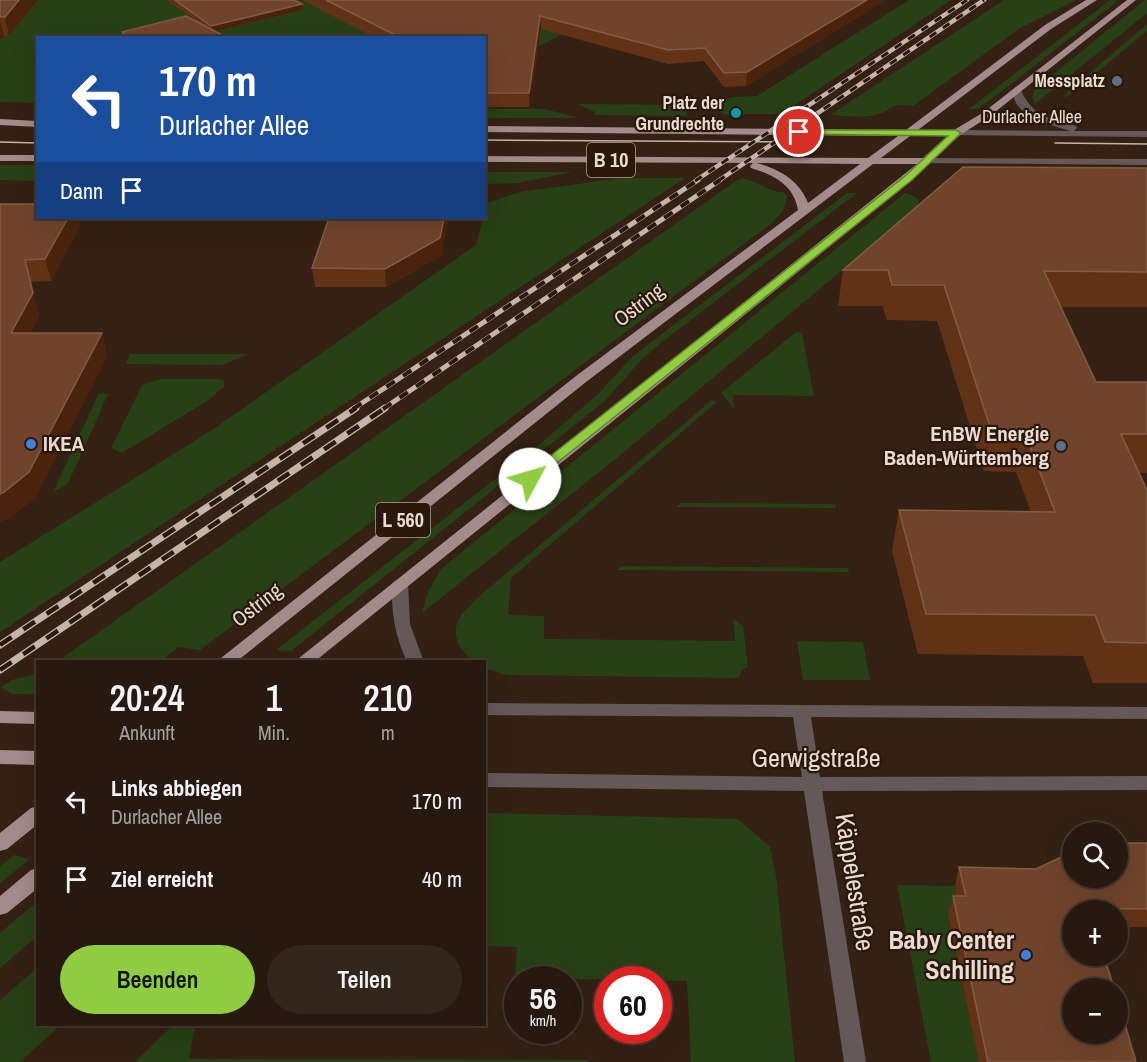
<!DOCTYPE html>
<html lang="de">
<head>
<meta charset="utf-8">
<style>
  :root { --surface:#27190f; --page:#33261d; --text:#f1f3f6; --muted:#a4a09e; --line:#43382f; --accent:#90cd40 }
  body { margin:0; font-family:"Archivo Narrow",sans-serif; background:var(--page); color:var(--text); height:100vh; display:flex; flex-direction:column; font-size:22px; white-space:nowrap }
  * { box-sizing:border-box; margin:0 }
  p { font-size:20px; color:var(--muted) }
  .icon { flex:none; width:33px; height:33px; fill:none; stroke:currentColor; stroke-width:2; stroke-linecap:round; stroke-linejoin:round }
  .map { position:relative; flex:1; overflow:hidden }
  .drawer { position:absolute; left:36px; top:660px; width:450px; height:366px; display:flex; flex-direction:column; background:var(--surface); border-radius:0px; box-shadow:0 6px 24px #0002,0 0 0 2px var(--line) }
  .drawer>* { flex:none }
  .banner { position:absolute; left:36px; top:36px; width:450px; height:183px; border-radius:0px; box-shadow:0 6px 24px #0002,0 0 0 2px var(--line); background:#1a4fa0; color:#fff; overflow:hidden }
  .controls { position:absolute; left:1062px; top:822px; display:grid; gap:12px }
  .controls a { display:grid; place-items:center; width:66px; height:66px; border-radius:50%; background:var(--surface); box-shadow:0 6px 24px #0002,0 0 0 2px var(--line); font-size:30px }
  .speed { position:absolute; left:504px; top:966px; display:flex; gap:12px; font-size:30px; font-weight:700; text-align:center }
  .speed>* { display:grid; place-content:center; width:78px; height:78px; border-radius:50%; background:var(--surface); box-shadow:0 6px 24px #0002,0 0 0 2px var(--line); line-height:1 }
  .speed small { font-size:15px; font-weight:400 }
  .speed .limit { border:9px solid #d22; background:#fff; color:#111 }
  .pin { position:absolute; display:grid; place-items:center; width:51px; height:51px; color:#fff; margin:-26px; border:3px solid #fff; border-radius:50%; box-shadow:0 2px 6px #0007 }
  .me { position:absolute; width:66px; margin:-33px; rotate:51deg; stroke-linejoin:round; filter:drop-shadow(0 0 4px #0008) }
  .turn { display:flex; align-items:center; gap:21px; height:126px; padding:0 24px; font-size:27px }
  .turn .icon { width:78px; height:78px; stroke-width:2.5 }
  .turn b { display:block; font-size:42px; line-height:51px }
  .then { display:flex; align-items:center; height:57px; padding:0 24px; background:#0003; gap:12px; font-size:22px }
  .eta { display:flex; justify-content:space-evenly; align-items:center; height:102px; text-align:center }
  .eta b { font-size:36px; font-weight:600; line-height:42px }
  .cta { display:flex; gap:12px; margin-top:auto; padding:12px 24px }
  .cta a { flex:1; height:69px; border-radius:36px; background:var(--accent); color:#111; font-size:24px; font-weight:600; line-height:69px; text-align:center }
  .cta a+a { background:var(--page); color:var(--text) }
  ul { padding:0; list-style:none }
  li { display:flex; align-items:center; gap:18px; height:78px; padding:0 24px }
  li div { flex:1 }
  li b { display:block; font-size:22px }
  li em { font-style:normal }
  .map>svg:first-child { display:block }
  .green { fill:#284015 }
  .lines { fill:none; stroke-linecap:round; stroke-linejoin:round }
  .minor { fill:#655859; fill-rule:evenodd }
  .major { fill:#a38a8b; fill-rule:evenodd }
  .tram { stroke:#c3b5ac; stroke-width:1.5 }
  .rail-far2-casing { stroke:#c3b5ac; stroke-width:4.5 }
  .rail-far1-casing { stroke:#c3b5ac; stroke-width:5 }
  .rail-casing { stroke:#c3b5ac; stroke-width:7 }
  .rail-far2 { stroke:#2a180b; stroke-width:3; stroke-dasharray:8; stroke-linecap:butt }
  .rail-far1 { stroke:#2a180b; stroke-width:4; stroke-dasharray:10; stroke-linecap:butt }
  .rail { stroke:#2a180b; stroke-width:4.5; stroke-dasharray:14; stroke-linecap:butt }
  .wall { fill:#623217 }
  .shaded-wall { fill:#4a230d }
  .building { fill:#70442b; stroke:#835c46; stroke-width:1.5 }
  .route { fill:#90cd40; stroke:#5e852a; stroke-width:1.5 }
  .service-dot { fill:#5c6f8a; stroke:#2a180b; stroke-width:2 }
  .culture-dot { fill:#0f9aa8; stroke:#2a180b; stroke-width:2 }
  .shop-dot { fill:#3f7fe0; stroke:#2a180b; stroke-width:2 }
  .labels { text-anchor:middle; stroke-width:4.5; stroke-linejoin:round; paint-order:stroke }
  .far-poi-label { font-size:18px; font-weight:bold; fill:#e8dbd3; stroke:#2a180b; text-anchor:end }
  .far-street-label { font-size:18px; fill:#e8dbd3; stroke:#2a180b }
  .shield { fill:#2a180b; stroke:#afa097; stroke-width:1.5 }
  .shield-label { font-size:20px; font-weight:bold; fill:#e8dbd3 }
  .street-label { font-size:21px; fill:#e8dbd3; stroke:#2a180b }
  .poi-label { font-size:21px; font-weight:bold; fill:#e8dbd3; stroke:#2a180b; text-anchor:end }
  .near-street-label { font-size:26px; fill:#e8dbd3; stroke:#2a180b }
  .near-poi-label { font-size:26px; font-weight:bold; fill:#e8dbd3; stroke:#2a180b; text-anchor:end }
</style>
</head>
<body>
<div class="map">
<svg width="1147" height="1062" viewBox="0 0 1147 1062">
  <rect width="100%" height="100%" fill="#342114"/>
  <!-- green -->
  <g class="green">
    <path d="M0 0H631L485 73 484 38H38L37 103 0 102Z"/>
    <path d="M909 0H951L782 114H723L721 103 726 99 733 97 757 96Z"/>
    <path d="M1004 0H1077L1020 28 913 106C889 102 895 110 875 115 861 118 845 116 830 115Z"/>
    <path d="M1110 0H1119L997 95 977 109H969Z"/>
    <path d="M1145 0H1147V13L1035 104 1032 97 1035 89Z"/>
    <path d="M1147 24V31L1067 97 1063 96Z"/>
    <path d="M578 104 686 105 687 116 595 115V112Z"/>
    <path d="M485 109H545L576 117 573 118H485Z"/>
    <path d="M0 165H37V181L0 180Z"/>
    <path d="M485 172H573L517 183 485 184Z"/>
    <path d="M621 178H685L0 632V562L212 430 476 245 483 218H484L485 204 520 192Z"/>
    <path d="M743 178C757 182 771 192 783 192L787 196 783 211 772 223 200 650 178 647 161 661H58L736 181Z"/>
    <path d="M847 193H857L662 342 641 360 606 400 291 651 276 650 540 444 597 395 633 356Z"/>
    <path d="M905 193 914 196 919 201 918 207 618 457 422 613 428 592 442 568Z"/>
    <path d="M796 332 802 333 814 396 733 395 734 409 721 393Z"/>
    <path d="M130 354H248L222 365 126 364Z"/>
    <path d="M161 379H220L224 381V387L207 401 122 453 111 448 142 385Z"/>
    <path d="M99 393 108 394 68 484 53 492Z"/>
    <path d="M712 400 717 402 511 578 508 615 544 616V639L735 641 733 619 743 626 748 667 742 670 739 678 506 675 487 669 484 662C465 662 450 639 458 621 461 613 470 606 476 599Z"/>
    <path d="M681 503 835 504 836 508 676 507Z"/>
    <path d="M622 566 848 568 849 572 617 570Z"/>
    <path d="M797 641 863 642 870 680H803Z"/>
    <path d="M37 674V694H12L1 687 12 680Z"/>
    <path d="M485 813 738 819 770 847 776 876 795 1062H691L687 981 515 978 517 947 485 946Z"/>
    <path d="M14 855 30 859 0 883V866Z"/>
    <path d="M897 885 955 886 961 915H948L979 1062H931Z"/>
    <path d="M37 902V936L0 968V933Z"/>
    <path d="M37 968 38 1024 61 1025 20 1062H0V1000Z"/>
    <path d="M175 1026H195L189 1059 588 1060V1062H135L170 1028Z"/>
  </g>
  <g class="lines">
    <!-- minor -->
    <g class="minor">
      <path d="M1014 88H1020C1032 116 1047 118 1076 126L1077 128 1074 131H1147V137L952 135 951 133 956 130 1070 131C1051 125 1008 115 1014 88Z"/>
      <path d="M926 158 1147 159V165L922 163V159Z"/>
      <path d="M400 578 408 583 410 624 424 662H407C395 636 391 612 392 583Z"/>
      <path d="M484 703 1147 707V719L811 717 820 777 1147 776V790L822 791 866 1062H844L804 791 484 787V773L802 777 793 717 484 715Z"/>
    </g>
    <!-- major -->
    <g class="major">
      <path d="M1086 0H1097L1051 29 918 130H954L984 112 1127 0H1136L990 116 960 135 912 180 314 662H294L917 164H873L586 382 236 662H216L576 376 798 210C794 185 774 175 751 168L750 166 753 163 484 162V156L868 158 898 136 484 132V126L906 130 1045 25ZM910 136H947L923 158H881ZM757 163 860 164 808 203C799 180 780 170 757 163Z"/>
      <path d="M0 119 38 121V127L0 125Z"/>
      <rect x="0" y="155" width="38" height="6"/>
      <path d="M0 711 38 712V724L0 723Z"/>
      <path d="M0 750 38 751V765L0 764Z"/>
      <path d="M38 806V824L7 849 0 851V833L31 808Z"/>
      <path d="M38 868V888L7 913 0 915V896L31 870Z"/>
    </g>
    <!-- tram -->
    <g class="tram">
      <path d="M484 140 797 142"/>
      <path d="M0 142 38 143"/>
      <path d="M1055 143 1147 144"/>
    </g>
    <!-- rail-far2 casing -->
    <g class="rail-far2-casing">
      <g id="rail-far2">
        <path d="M695 181 967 0"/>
        <path d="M718 181 984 0"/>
      </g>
    </g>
    <!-- rail-far1 casing -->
    <g class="rail-far1-casing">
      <g id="rail-far1">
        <path d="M353 409 698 180"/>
        <path d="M383 409 720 180"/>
      </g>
    </g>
    <!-- rail casing -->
    <g class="rail-casing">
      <g id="rail">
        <path d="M0 645 356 408"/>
        <path d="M0 670 385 408"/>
      </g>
    </g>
    <!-- rail-far2 -->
    <use href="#rail-far2" class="rail-far2"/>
    <!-- rail-far1 -->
    <use href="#rail-far1" class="rail-far1"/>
    <!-- rail -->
    <use href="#rail" class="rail"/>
  </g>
  <!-- wall -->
  <g class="wall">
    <path d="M0 0H38L9 36H4L0 40Z"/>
    <path d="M167 0H294L302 4 303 10 216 31 228 38H123L122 32 197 21Z"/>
    <path d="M302 0H884V1L746 86 724 87 704 61 668 64 541 29 529 107H484V38H375Z"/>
    <path d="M1147 168V307H1061L1096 382H1147V473H1139L1147 490V683H1093L1083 656 918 654 892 550 899 510 1031 512 1016 472 984 471 937 321 887 320 882 306H838L843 270Z"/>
    <path d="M0 204 68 218H78L80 226 51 281 30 282 39 315 30 333H102L107 356 36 496 11 517 0 522Z"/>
    <path d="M441 256 386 287H315L312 268Z"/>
    <path d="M1070 842H1072V878L1147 843V927H1118V910H1072L1136 1062H979L948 915 953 896H957L955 886 959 867 1036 869 1066 855Z"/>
  </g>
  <!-- shaded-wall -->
  <g class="shaded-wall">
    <path d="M19 0H38L9 36 5 17Z"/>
    <path d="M867 0H884V1L746 86 747 72Z"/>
    <path d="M302 4 303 10 212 32 211 26Z"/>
    <path d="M540 16 541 29 529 107V93Z"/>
    <path d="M0 20 4 36 0 40Z"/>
    <path d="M68 218H78L80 226 51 281 45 259Z"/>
    <path d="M444 218H449L441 256 386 287 385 269Z"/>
    <path d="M33 293 39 315 18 356 11 333Z"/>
    <path d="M102 333 107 356 36 496 11 517 0 522V494Z"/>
  </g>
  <!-- building -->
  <g class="building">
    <path d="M0 0H19L5 17H0Z"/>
    <path d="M175 0H294L302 4 211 26Z"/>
    <path d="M326 0H867L747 72 724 73 705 48 668 50 540 16 529 93H484V38H401Z"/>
    <path d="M186 16 228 38H130L122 32Z"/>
    <path d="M963 167 1147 168V272L1044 271 1096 382H1147V434H1121L1147 490V643L1105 642 1095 615 926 614 899 510 1055 512 1025 433H992L944 285H892L888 270H843Z"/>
    <path d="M0 204H38V218H68L45 259 25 260 33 293 11 333H102L29 472 4 492 0 494Z"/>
    <path d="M329 218H444L440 238 385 269 312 268Z"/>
    <path d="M1118 843H1147V909L1090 908V910H1072V956H1104L1114 988H1072V1034H1118V1000L1136 1062H988L953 896H966L959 867 1036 869 1072 852V878H1118Z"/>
  </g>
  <!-- route -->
  <path class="route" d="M796 130H956L961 133 912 180 534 481H525L523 479 525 476 905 176 948 136 799 134 796 133Z"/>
  <!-- markers -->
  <g class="service-dot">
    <circle cx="1117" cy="81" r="6"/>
    <circle cx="1061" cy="446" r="6"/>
  </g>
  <circle class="culture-dot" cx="736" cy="113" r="6"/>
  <g class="shop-dot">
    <circle cx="31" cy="444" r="6"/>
    <circle cx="1026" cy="955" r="6"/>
  </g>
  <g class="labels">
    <!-- far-poi labels -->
    <g class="far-poi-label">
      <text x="1105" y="87">Messplatz</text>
      <text x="724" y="109">Platz der<tspan x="724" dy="21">Grundrechte</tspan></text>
    </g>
    <!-- far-street labels -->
    <g class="far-street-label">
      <text x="1032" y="123">Durlacher Allee</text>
    </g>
    <!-- shield labels -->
    <g class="shield">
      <rect x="587" y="143" width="48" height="34" rx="4.5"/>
      <rect x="376" y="503" width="54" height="34" rx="4.5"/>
    </g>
    <g class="shield-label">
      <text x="611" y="167">B 10</text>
      <text x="403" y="527">L 560</text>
    </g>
    <!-- street labels -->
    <g class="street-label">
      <text transform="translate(639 305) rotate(-37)" y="7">Ostring</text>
      <text transform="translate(257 605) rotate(-38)" y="7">Ostring</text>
    </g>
    <!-- poi labels -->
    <g class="poi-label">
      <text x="1049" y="441">EnBW Energie<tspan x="1049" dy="24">Baden-Württemberg</tspan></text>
      <text x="43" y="451" text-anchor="start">IKEA</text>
    </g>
    <!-- near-street labels -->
    <g class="near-street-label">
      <text x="816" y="767">Gerwigstraße</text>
      <text transform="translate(855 882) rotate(81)" y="9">Käppelestraße</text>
    </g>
    <!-- near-poi labels -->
    <g class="near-poi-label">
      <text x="1014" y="949">Baby Center<tspan x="1014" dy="30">Schilling</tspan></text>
    </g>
  </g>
</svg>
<div class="controls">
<a><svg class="icon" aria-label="search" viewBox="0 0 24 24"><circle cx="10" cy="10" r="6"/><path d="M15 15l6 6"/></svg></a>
<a>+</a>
<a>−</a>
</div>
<div class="speed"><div>56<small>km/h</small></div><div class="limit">60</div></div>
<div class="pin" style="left:799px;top:132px;background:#d93025"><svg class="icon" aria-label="arrive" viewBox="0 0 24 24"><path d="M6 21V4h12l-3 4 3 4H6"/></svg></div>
<svg class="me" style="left:530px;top:479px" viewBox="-20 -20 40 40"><circle r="19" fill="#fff"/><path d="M0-13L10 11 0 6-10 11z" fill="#90cd40"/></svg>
<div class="banner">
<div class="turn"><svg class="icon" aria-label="left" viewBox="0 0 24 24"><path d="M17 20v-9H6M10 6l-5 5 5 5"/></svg><div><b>170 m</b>Durlacher Allee</div></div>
<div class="then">Dann<svg class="icon" aria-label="arrive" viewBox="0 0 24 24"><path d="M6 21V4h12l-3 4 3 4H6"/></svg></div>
</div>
<section class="drawer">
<div class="eta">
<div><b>20:24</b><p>Ankunft</p></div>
<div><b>1</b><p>Min.</p></div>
<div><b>210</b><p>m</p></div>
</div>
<ul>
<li><svg class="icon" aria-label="left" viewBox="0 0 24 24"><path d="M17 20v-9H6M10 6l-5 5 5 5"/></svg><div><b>Links abbiegen</b><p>Durlacher Allee</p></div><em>170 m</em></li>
<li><svg class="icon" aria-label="arrive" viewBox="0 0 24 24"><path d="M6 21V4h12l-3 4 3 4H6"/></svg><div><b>Ziel erreicht</b></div><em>40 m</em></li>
</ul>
<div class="cta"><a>Beenden</a><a>Teilen</a></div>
</section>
</div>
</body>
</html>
